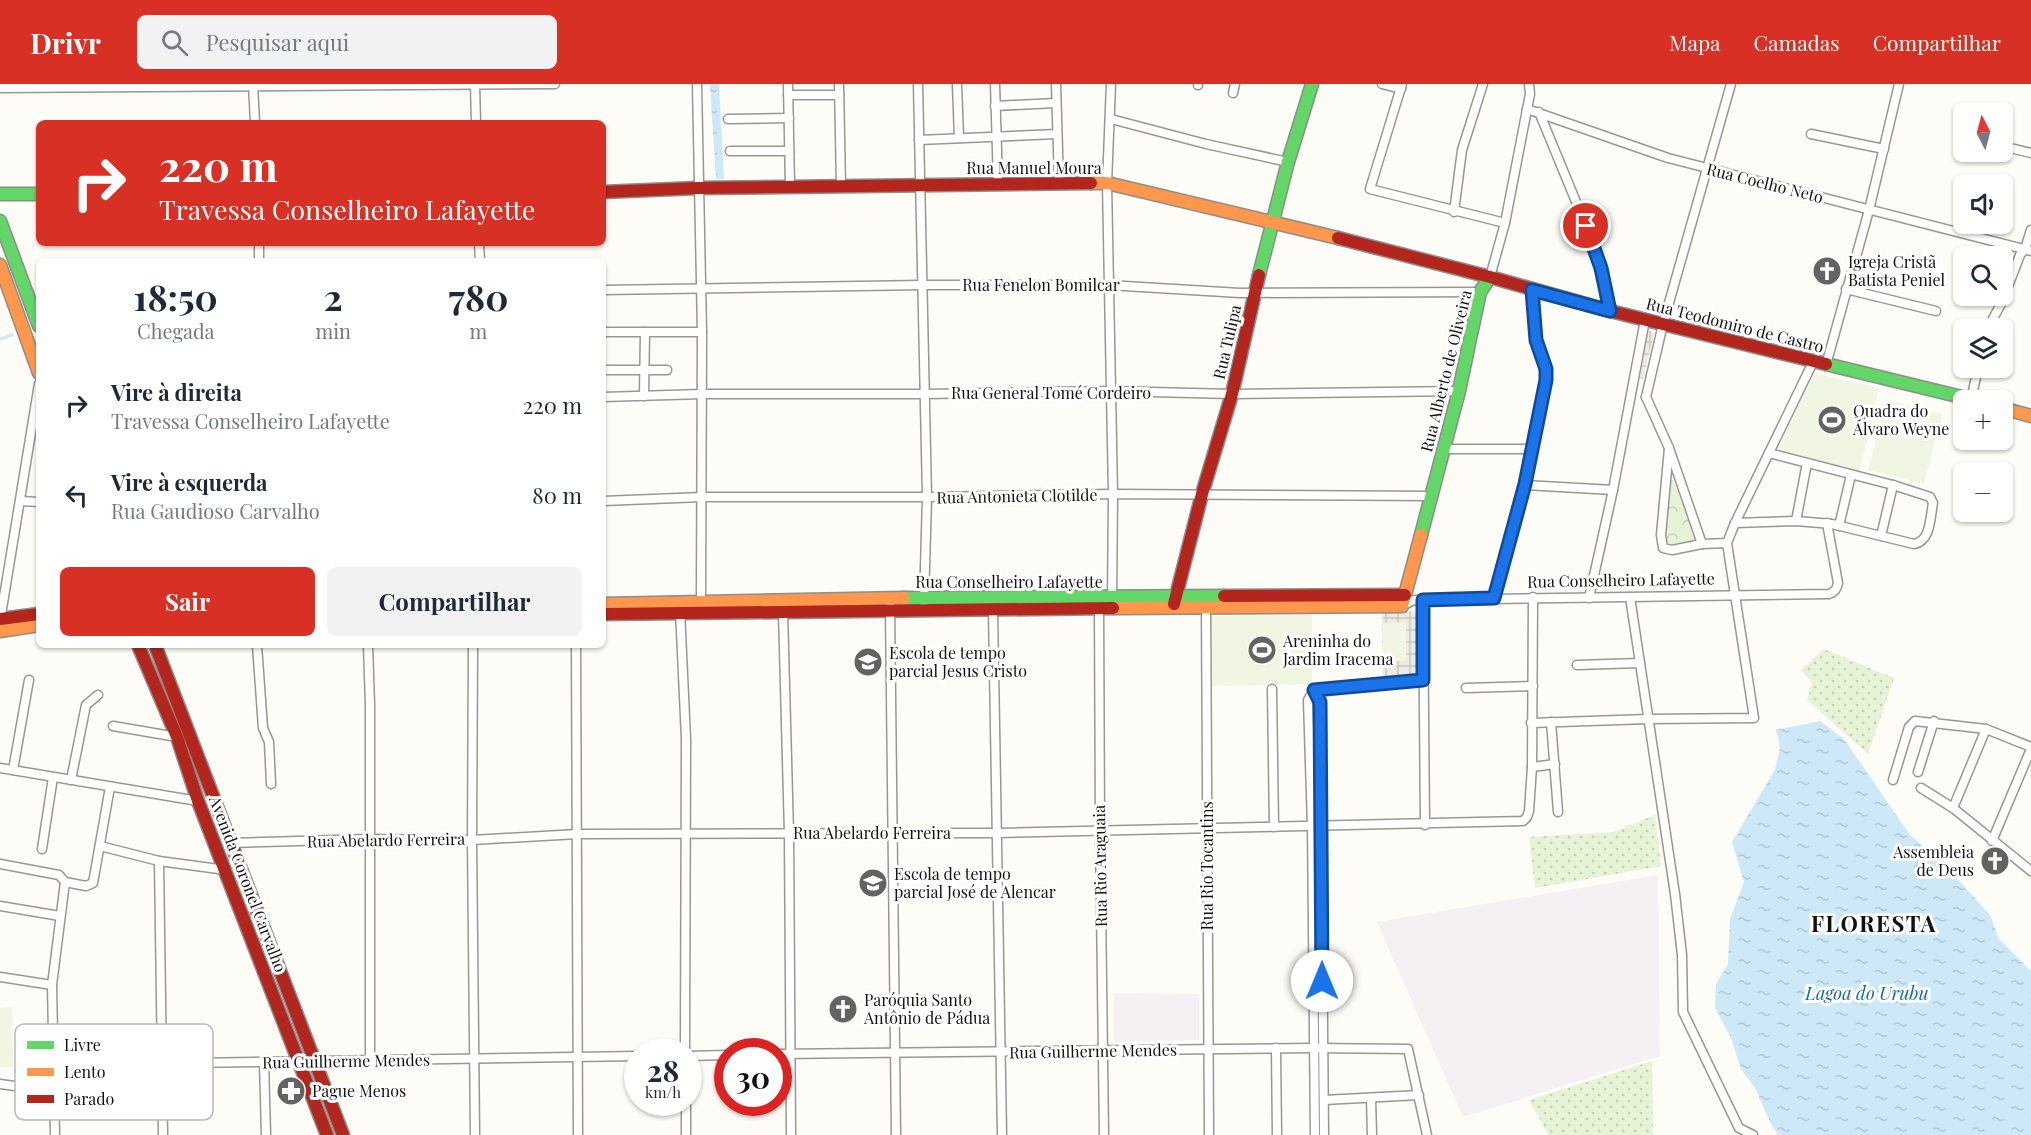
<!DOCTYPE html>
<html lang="pt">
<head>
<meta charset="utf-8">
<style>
  :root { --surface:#fff; --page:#f2f2f3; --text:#1f2937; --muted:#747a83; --accent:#d93025 }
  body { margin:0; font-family:"Playfair Display",serif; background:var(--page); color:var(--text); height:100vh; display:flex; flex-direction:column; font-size:22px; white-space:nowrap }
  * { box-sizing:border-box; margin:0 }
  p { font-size:20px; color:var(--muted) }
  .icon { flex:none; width:33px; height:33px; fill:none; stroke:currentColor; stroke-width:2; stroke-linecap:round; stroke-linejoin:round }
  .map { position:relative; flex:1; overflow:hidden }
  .drawer { position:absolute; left:36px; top:174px; width:570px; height:390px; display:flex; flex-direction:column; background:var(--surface); border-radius:9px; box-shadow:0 2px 4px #0004 }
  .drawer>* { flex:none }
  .banner { position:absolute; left:36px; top:36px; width:570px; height:126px; border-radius:9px; box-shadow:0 2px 4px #0004; background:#d93025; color:#fff; overflow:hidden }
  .needle { width:39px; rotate:354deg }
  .tools { position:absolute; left:1953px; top:18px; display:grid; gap:12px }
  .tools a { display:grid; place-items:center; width:60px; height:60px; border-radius:9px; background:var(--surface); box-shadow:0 2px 4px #0004; font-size:30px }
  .speed { position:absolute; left:624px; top:954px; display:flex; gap:12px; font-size:30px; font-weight:700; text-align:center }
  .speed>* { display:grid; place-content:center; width:78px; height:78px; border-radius:50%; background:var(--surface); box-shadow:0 2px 4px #0004; line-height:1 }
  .speed small { font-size:15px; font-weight:400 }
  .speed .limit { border:9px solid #d22; background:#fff; color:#111 }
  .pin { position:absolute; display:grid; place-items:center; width:51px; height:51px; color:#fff; margin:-26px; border:3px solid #fff; border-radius:50%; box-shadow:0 2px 6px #0007 }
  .me { position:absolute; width:66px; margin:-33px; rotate:0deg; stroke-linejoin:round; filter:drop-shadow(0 0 4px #0008) }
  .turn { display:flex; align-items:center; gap:21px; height:126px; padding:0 24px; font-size:27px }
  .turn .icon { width:78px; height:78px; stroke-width:2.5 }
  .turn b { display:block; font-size:42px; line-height:51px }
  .eta { display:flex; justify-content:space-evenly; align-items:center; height:102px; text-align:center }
  .eta b { font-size:36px; font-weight:700; line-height:42px }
  .cta { display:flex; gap:12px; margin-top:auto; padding:12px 24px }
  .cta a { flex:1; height:69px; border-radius:9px; background:var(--accent); color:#fff; font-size:24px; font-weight:700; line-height:69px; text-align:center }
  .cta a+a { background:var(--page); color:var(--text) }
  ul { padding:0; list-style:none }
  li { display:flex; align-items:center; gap:18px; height:90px; padding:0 24px }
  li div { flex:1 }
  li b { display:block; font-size:22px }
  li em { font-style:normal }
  header { display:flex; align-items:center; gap:36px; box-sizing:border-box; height:84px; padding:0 30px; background:var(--accent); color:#fff }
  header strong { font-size:28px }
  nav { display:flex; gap:33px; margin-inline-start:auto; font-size:21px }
  .search { width:420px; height:54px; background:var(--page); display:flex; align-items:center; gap:15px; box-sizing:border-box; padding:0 21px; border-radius:9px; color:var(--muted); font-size:22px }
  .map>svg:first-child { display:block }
  .industrial { fill:#f5f0f3 }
  .grass { fill:url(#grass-dots) }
  .park { fill:url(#park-crowns) }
  .pitch { fill:#f0f6e1 }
  .plaza { fill:url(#plaza-grid); fill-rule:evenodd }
  .water { fill:url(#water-ripples) }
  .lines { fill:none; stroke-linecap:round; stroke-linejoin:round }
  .stream { stroke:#cde8f7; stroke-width:3 }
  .street-casing { stroke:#979795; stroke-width:11 }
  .fast-casing { stroke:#8e8d8b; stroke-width:15 }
  .slow-casing { stroke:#8e8d8b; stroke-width:15 }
  .jam-casing { stroke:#8e8d8b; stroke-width:15 }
  .street { stroke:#fffffe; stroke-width:8 }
  .fast { stroke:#63d668; stroke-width:12 }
  .slow { stroke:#ff974d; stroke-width:12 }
  .jam { stroke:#b3261e; stroke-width:12 }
  .route-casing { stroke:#114b97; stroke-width:15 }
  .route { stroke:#1a73e8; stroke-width:10 }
  .labels { text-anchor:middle; stroke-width:6; stroke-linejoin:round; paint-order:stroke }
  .street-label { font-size:16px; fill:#111; stroke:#fff }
  .poi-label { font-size:16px; fill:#111; stroke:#fff; text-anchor:start }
  .water-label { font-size:18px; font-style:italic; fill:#1768a6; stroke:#fff }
  .district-label { font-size:22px; font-weight:bold; letter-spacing:1.5px; fill:#111; stroke:#fff }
  .key { fill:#fff; stroke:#b8b8b8; stroke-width:1.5 }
  .key-label { font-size:16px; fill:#111 }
</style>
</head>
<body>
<header>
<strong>Drivr</strong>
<div class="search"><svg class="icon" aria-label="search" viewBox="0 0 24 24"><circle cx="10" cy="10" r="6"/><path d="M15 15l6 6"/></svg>Pesquisar aqui</div>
<nav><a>Mapa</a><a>Camadas</a><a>Compartilhar</a></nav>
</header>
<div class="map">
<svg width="2031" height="1051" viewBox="0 0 2031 1051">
  <defs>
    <pattern id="grass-dots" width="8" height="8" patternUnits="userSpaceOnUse" patternTransform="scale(1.5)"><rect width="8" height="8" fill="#e7f3d7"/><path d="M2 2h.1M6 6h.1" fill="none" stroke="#c5cfb8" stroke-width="1.8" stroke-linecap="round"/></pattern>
    <pattern id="park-crowns" width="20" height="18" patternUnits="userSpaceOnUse" patternTransform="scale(1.5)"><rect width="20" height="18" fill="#e7f3d7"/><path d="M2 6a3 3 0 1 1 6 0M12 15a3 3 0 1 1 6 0" fill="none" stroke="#c5cfb8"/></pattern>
    <pattern id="plaza-grid" width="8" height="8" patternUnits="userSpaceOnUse" patternTransform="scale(1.5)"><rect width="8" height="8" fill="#edebe2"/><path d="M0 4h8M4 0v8" fill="none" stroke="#cac8c1"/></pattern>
    <pattern id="water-ripples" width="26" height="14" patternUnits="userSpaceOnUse" patternTransform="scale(1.5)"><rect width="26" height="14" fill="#cde8f7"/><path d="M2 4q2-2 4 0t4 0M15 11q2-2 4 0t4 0" fill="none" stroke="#afc6d3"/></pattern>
  </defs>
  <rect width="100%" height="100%" fill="#fdfcf7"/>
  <!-- industrial -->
  <g class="industrial">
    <path d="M1658 791 1660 972 1463 1033 1377 838Z"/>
    <path d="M1114 909 1199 910V956L1114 958Z"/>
  </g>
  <!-- grass -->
  <g class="grass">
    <path d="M1824 565 1894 594 1868 670 1807 616 1812 598 1801 586Z"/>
    <path d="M1655 731 1661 782 1535 804 1529 753 1613 748Z"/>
    <path d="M1652 977 1653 1051H1548L1529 1016Z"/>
  </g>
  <!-- park -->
  <path class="park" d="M1673 396 1696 457 1667 462 1664 460 1668 398Z"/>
  <!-- pitch -->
  <g class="pitch">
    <path d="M1815 289 1879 304 1859 390 1776 368Z"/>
    <path d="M1886 316 1942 330 1924 400 1868 386Z"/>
    <path d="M1312 531V600L1212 602 1211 532Z"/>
    <path d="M1406 538 1407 577 1383 578V539Z"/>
    <path d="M12 923 13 983H0V924Z"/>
  </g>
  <!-- plaza -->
  <g class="plaza">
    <path d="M1648 247H1652L1654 250 1643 295 1640 294Z"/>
    <path d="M1383 527H1413L1417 531 1418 588 1414 591 1384 594 1383 592 1382 538ZM1406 538V577H1383V539Z"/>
  </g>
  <!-- water -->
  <g class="water">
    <path d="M710 0H719L724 95H716Z"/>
    <path d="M1820 637 1844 655 1910 751 1941 777 1990 831 1999 855 2031 887V1051H1778L1771 1040 1755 1004 1741 985 1731 954 1715 924 1716 900 1728 880 1730 835 1744 798 1732 758 1775 686 1780 664 1776 646Z"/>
  </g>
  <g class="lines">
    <!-- stream -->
    <path class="stream" d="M0 255 12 251"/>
    <!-- street casing -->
    <g class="street-casing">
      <g id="street">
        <path d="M253 0 255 39"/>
        <path d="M475 0 476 39"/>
        <path d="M697 0 702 248 701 518"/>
        <path d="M788 0 790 103"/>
        <path d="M839 0 841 103"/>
        <path d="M918 0 927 413 924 519"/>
        <path d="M957 0 959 54"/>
        <path d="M995 0 998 100"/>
        <path d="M1056 0 1059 99"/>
        <path d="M1111 0 1107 99 1113 410 1112 518"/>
        <path d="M1382 0 1401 5"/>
        <path d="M1402 0 1370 105 1505 139"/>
        <path d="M1198 1V0"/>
        <path d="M0 4 555 0"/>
        <path d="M1233 9 1235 0"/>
        <path d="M788 11H839"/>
        <path d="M995 22 1056 19"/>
        <path d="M1527 25 1668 74 2031 167"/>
        <path d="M1539 28 1586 142 1601 184 1610 227"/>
        <path d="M728 35 789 34"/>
        <path d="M1111 35 1206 60 1288 78"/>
        <path d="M1811 50 1884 65"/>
        <path d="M1963 52H1964"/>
        <path d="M919 56 1057 50"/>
        <path d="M2002 62 2031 69"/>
        <path d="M730 67H789"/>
        <path d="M1454 128 1462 66 1483 0"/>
        <path d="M479 159 480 177"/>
        <path d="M259 177V159"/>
        <path d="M1490 193 1505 139 1530 10 1529 0"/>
        <path d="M1846 205 1936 227"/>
        <path d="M603 206 923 201H1108L1240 209 1480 208"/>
        <path d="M1988 244 2002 218 2020 171 2025 165 2031 146"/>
        <path d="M603 248H702"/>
        <path d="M1826 281 1869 126 1899 0"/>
        <path d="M603 286H667"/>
        <path d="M644 312 645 248"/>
        <path d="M603 313 702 310H925L1111 307 1232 310 1459 307"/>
        <path d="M1646 313 1663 240 1731 0"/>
        <path d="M1646 313 1669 364 1702 460"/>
        <path d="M1971 316 1978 284"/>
        <path d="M1669 364 1661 451 1663 464 1672 466 1702 460 1727 459"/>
        <path d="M1444 365H1533"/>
        <path d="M1525 401 1613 406"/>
        <path d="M21 417 39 418"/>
        <path d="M603 417 702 413H927L1113 410 1432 412"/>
        <path d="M1796 437 1807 379"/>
        <path d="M1735 439 1796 437 1832 440 1914 460C1931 457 1930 434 1933 419L1930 413 1893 401 1769 369"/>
        <path d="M1839 442 1851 391"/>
        <path d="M1881 452 1893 401"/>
        <path d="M1630 513 1675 810 1682 871 1683 928 1739 1044 1753 1051"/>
        <path d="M1494 514 1525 401 1546 296V285L1536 256 1532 206"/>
        <path d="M1589 514 1613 406 1645 236"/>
        <path d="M1423 516 1425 741"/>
        <path d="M1099 520 1100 746 1104 1051"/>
        <path d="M1206 520 1209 1051"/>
        <path d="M890 522 896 1051"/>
        <path d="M1402 522 1414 516H1423L1829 510C1835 508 1837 505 1838 499L1827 439"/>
        <path d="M993 525 1002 1051"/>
        <path d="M680 526 686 655 685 968"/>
        <path d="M783 528 789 749 791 1051"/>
        <path d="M0 537 39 300"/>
        <path d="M257 561 263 644 269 658 271 700"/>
        <path d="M368 561 370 621V975"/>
        <path d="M473 561 472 756 475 1051"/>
        <path d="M576 561 578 1051"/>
        <path d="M1577 581 1640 579"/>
        <path d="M1466 604 1533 602"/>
        <path d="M1272 605 1274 743"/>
        <path d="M1314 606 1320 618 1324 1051"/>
        <path d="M1314 606 1308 616 1312 742 1315 1051"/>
        <path d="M1314 606 1423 596"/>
        <path d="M1551 638 1558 728"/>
        <path d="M1531 639 1648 635 1754 634 1727 459 1735 439 1813 278"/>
        <path d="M113 642 177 653"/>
        <path d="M1532 683 1555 680"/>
        <path d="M0 684 198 717"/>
        <path d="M13 686 29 596"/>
        <path d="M1918 688 1934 637"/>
        <path d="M71 696 86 621 98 611"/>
        <path d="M1893 696 1909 643 1915 637 1986 645 2031 663"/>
        <path d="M1921 704 1953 724 2031 787"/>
        <path d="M1953 724 1986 645"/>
        <path d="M1992 757 2031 665"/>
        <path d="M232 759 369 755 472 756 578 750 997 749 1523 737 1527 733 1529 727 1532 683 1533 513"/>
        <path d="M100 762 159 777 226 786"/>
        <path d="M42 765 53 693"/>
        <path d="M159 777 163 1051"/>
        <path d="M0 780 59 791 65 798 86 802 93 799 110 703"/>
        <path d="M0 822 60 832"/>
        <path d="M0 893 52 901"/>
        <path d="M1276 964 1277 1051"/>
        <path d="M778 970 1313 964 1408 965 1427 1051"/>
        <path d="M688 972 728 971"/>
        <path d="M264 978 266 1051"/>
        <path d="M55 981 638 972"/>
        <path d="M0 1000 36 1005H54"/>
        <path d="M1371 1014 1372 1051"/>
        <path d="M1324 1016 1419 1011"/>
        <path d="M686 1018V1051"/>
        <path d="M55 1051 52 901 65 798"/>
      </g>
    </g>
    <!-- fast casing -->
    <g class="fast-casing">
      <g id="fast">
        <path d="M0 110H39"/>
        <path d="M0 137 39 242"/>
        <path d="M1259 191 1288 78 1312 0"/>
        <path d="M1826 280 1974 316"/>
        <path d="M1421 451 1459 307 1480 208 1490 193"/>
        <path d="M904 514 1224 512"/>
      </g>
    </g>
    <!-- slow casing -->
    <g class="slow-casing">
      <g id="slow">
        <path d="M1091 99H1107L1338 154"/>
        <path d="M0 181 39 289"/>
        <path d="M2002 324 2031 332"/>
        <path d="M603 520 904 514"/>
        <path d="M1113 524 1402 522 1421 451"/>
        <path d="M0 547 39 541"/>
      </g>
    </g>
    <!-- jam casing -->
    <g class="jam-casing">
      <g id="jam">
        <path d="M603 108 698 104 1091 99"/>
        <path d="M1338 154 1490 193 1610 227 1826 280"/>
        <path d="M1224 512 1405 511"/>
        <path d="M1174 520 1202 410 1232 310 1259 191"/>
        <path d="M603 530 1113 524"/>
        <path d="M0 535 39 530"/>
        <path d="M138 561 177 653 198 717 327 1051"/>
        <path d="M155 561 343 1051"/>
      </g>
    </g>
    <!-- street -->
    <use href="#street" class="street"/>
    <!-- fast -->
    <use href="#fast" class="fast"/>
    <!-- slow -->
    <use href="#slow" class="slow"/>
    <!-- jam -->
    <use href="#jam" class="jam"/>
  </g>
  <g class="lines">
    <!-- route casing -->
    <g class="route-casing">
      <path id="route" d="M1322 897 1320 618 1314 606 1423 596V516L1494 514 1525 400 1546 296V285L1536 256 1532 206 1610 227 1601 184 1586 142"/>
    </g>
    <!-- route -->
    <use href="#route" class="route"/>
  </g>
  <!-- icons -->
  <defs>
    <g id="church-disc" transform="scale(1.5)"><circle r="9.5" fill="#646362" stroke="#fff"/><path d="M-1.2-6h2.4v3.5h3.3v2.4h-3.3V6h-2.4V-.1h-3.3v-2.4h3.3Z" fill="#fff"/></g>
    <g id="stadium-disc" transform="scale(1.5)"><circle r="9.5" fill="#646362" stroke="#fff"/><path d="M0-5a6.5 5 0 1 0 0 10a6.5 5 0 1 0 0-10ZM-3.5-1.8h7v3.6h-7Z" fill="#fff"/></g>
    <g id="school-disc" transform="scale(1.5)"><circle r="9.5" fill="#646362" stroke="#fff"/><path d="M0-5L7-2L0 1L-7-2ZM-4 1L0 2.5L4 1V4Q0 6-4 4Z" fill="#fff"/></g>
    <g id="pharmacy-disc" transform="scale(1.5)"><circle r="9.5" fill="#646362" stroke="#fff"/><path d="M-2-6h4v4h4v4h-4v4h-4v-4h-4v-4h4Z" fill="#fff"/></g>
  </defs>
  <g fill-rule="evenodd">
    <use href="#church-disc" x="1827" y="187"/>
    <use href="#stadium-disc" x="1832" y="336"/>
    <use href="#stadium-disc" x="1262" y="566"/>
    <use href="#school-disc" x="868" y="578"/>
    <use href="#church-disc" x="1995" y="777"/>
    <use href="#school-disc" x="873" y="799"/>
    <use href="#church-disc" x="843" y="925"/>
    <use href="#pharmacy-disc" x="291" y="1007"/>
  </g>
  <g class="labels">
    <!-- street labels -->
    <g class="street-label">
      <text x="1034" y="90">Rua Manuel Moura</text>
      <text transform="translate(1765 99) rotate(14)" y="6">Rua Coelho Neto</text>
      <text x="1041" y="207">Rua Fenelon Bomilcar</text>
      <text transform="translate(1735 241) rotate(14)" y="6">Rua Teodomiro de Castro</text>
      <text transform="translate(1227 258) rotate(-77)" y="6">Rua Tulipa</text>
      <text transform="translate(1446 287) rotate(-76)" y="6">Rua Alberto de Oliveira</text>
      <text x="1051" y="315">Rua General Tomé Cordeiro</text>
      <text transform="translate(1017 412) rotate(-1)" y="6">Rua Antonieta Clotilde</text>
      <text transform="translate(1621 496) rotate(-1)" y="6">Rua Conselheiro Lafayette</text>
      <text x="1009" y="504">Rua Conselheiro Lafayette</text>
      <text x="872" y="755">Rua Abelardo Ferreira</text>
      <text transform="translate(386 756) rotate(-1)" y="6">Rua Abelardo Ferreira</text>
      <text transform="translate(1100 782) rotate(-91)" y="6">Rua Rio Araguaia</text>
      <text transform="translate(1207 782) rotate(-90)" y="6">Rua Rio Tocantins</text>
      <text transform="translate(248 800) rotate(69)" y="6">Avenida Coronel Carvalho</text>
      <text transform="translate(1093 967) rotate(-1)" y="6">Rua Guilherme Mendes</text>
      <text transform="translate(346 977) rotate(-1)" y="6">Rua Guilherme Mendes</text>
    </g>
    <!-- poi labels -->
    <g class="poi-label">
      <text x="1848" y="184">Igreja Cristã<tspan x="1848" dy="18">Batista Peniel</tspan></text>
      <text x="1853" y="333">Quadra do<tspan x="1853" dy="18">Álvaro Weyne</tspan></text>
      <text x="1283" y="563">Areninha do<tspan x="1283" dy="18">Jardim Iracema</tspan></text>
      <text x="889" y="575">Escola de tempo<tspan x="889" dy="18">parcial Jesus Cristo</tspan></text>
      <text x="1974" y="774" text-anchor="end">Assembleia<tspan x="1974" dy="18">de Deus</tspan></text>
      <text x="894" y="796">Escola de tempo<tspan x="894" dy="18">parcial José de Alencar</tspan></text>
      <text x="864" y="922">Paróquia Santo<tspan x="864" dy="18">Antônio de Pádua</tspan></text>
      <text x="312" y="1013">Pague Menos</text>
    </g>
    <!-- water labels -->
    <g class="water-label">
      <text x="1867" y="916">Lagoa do Urubu</text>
    </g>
    <!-- district labels -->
    <g class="district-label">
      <text x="1874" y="848">FLORESTA</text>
    </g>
  </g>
  <!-- legend -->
  <rect x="15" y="940" width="198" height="96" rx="9" class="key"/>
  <rect x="27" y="957" width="27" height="8" fill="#63d668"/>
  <rect x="27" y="984" width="27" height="8" fill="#ff974d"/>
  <rect x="27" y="1011" width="27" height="8" fill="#b3261e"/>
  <g class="key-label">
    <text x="64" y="967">Livre</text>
    <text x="64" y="994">Lento</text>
    <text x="64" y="1021">Parado</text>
  </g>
</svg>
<div class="tools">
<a><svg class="needle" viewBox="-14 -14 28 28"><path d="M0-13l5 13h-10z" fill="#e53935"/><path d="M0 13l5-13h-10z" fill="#747a83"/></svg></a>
<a><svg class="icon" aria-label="sound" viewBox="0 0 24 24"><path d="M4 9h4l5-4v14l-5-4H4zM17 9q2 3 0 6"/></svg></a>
<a><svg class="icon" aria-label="search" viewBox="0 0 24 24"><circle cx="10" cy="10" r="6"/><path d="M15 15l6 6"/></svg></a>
<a><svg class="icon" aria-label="layers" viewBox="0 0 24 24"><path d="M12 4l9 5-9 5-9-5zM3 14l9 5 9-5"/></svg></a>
<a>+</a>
<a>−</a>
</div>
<div class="speed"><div>28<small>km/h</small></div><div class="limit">30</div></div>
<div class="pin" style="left:1586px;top:142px;background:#d93025"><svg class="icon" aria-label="arrive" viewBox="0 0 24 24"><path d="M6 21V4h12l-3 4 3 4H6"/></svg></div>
<svg class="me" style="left:1322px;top:897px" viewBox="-20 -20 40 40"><circle r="19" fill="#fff"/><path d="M0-13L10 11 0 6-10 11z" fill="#1a73e8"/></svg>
<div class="banner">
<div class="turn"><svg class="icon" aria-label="right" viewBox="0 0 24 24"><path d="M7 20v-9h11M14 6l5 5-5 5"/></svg><div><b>220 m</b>Travessa Conselheiro Lafayette</div></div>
</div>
<section class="drawer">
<div class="eta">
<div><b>18:50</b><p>Chegada</p></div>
<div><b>2</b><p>min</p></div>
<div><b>780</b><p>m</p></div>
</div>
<ul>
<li><svg class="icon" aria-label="right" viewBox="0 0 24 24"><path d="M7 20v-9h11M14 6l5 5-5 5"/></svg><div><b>Vire à direita</b><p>Travessa Conselheiro Lafayette</p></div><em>220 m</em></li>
<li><svg class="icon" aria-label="left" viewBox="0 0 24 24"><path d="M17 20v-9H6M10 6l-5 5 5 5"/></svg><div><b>Vire à esquerda</b><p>Rua Gaudioso Carvalho</p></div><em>80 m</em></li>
</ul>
<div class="cta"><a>Sair</a><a>Compartilhar</a></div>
</section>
</div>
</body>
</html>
